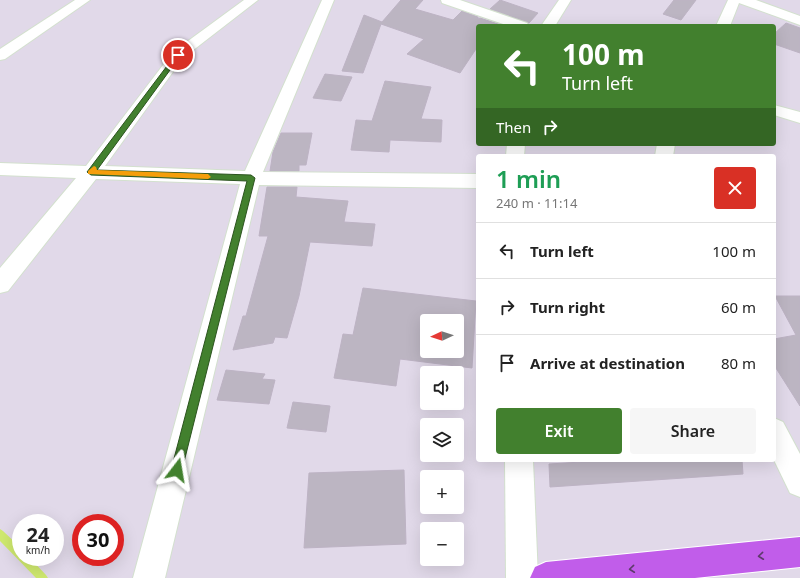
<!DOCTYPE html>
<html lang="en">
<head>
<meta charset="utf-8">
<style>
  :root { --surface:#fff; --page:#f6f6f6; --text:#222; --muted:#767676; --line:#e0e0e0; --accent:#42802e }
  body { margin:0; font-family:"Noto Sans",sans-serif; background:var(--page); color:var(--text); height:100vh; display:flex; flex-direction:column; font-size:15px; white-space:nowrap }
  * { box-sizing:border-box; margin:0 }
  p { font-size:13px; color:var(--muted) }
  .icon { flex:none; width:22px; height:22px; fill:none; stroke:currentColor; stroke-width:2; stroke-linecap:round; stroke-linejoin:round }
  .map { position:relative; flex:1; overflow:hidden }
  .details { position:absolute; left:476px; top:154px; width:300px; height:308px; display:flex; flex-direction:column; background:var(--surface); border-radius:4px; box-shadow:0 4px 16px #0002 }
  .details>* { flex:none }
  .hud { position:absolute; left:476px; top:24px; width:300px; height:122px; border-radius:4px; box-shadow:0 4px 16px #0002; background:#42802e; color:#fff; overflow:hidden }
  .needle { width:26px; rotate:266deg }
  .tools { position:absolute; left:420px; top:314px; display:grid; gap:8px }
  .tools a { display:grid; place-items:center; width:44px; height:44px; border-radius:4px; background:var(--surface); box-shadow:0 4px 16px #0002; font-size:20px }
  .speed { position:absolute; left:12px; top:514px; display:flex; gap:8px; font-size:20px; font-weight:700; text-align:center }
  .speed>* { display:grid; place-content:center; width:52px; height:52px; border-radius:50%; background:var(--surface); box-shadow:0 4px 16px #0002; line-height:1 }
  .speed small { font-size:10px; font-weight:400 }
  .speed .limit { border:6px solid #d22; background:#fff; color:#111 }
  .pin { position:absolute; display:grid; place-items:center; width:34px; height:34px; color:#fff; margin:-17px; border:2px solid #fff; border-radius:50%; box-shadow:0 1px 4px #0007 }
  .me { position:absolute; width:44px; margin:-22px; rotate:14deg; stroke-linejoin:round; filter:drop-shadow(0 0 3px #0008) }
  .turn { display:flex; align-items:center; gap:14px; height:84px; padding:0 20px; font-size:18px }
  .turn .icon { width:52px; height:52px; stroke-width:2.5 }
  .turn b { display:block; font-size:28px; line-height:34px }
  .then { display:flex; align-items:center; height:38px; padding:0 20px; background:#0003; gap:8px; font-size:15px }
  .round { display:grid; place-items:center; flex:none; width:42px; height:42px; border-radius:4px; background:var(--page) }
  .summary { display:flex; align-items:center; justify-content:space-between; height:68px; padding:0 20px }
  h1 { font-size:24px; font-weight:600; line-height:30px; color:#1e9e55 }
  .action { display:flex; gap:8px; margin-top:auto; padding:8px 20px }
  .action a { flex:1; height:46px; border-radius:4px; background:var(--accent); color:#fff; font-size:16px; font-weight:600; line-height:46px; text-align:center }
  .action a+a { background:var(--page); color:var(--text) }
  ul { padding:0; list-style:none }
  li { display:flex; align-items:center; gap:12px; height:56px; padding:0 20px; border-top:1px solid var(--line) }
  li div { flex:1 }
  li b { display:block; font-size:15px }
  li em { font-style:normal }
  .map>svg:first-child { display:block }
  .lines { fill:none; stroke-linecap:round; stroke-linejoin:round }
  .stream { fill:#cfe96f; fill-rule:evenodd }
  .building { fill:#bcb5c2; stroke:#bdb3c4; fill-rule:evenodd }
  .street-casing { stroke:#d3e0ce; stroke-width:2 }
  .primary-casing { stroke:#fff; stroke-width:2 }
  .street { fill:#fff; fill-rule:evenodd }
  .primary { fill:#c15dea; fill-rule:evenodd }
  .oneway { stroke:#5d3a6b }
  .route { fill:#42802e; stroke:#2b531e }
  .slow { fill:#f59e0b }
</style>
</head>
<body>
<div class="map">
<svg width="800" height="578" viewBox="0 0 800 578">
  <rect width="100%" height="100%" fill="#e1d9e9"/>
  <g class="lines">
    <!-- stream -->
    <path class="stream" d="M0 529 3 531 21 548V557H29L46 575 48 578H36L0 541Z"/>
  </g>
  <!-- building -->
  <g class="building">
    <path d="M401 0H423L415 9 453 20 462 11 478 17V19L480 18 504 26H478V46L460 73 407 54 424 39 381 24 363 73 342 71 364 15 382 22Z"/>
    <path d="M500 0 538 13 529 23 490 9Z"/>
    <path d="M674 0H696L681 20 663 14Z"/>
    <path d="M786 23 800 28V53L774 44V34Z"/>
    <path d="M325 74 352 77 341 101 313 98Z"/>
    <path d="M385 81 431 87 421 119 442 120 441 142 390 140 389 152 351 150 356 120 372 121Z"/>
    <path d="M281 133H312L306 165H299V171H270L273 152Z"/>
    <path d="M267 187H297L296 197 348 201 344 222 375 224 372 246 310 242 299 296 287 338 275 337 273 343 233 350 243 316H246L268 236H259Z"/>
    <path d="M363 288 476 301 472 368 400 359 396 386 334 378 343 334 353 335ZM427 321H457V351H427Z"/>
    <path d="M775 296H800V406L774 365V339L796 335Z"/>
    <path d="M226 370 265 374 262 379 275 380 269 404 217 400Z"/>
    <path d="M293 402 330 406 326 432 287 428Z"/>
    <path d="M614 460H742L743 474 550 487 549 464Z"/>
    <path d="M404 470 406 544 304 548 309 473Z"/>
  </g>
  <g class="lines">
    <!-- street casing -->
    <g class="street-casing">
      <g id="street">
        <path d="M75 0H90L5 59 0 60V49Z"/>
        <path d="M244 0H258L183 58 105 166 245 171 322 0H334L263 172 478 174V188L259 185 165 578H133L240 184 96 179 8 291 0 293V268L76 178 0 175V163L86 166 173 52Z"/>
        <path d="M441 0H460L527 23 529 26H509L442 3Z"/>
        <path d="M559 0H571L555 26H541Z"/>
        <path d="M728 0H756L800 16V25L739 3 730 26H716Z"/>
        <path d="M774 105 800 112V123L774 115Z"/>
        <path d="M507 144H525L524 156H506Z"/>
        <path d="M657 144H675L673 156H655Z"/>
        <path d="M774 418 783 422 800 454V497L790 493 774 460Z"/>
        <path d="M505 460H533L538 578H506Z"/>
      </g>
    </g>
    <!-- primary casing -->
    <g class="primary-casing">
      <path id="primary" d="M800 537V567L695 578H530L535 567 546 562Z"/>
    </g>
    <!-- street -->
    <use href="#street" class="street"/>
    <!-- primary -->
    <use href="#primary" class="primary"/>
  </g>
  <!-- one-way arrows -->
  <defs><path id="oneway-chevron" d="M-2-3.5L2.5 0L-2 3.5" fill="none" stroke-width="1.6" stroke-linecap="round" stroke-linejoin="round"/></defs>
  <g class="oneway">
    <use href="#oneway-chevron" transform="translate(761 556) rotate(174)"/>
    <use href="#oneway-chevron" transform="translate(632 569) rotate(174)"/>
  </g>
  <!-- route -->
  <path class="route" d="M178 53 181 55 97 170 251 175 255 178 181 474 177 476 173 474 171 470 247 181 91 175 87 172 176 54Z"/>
  <!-- slow -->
  <path class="slow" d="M94 166 96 167 97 170 208 174 211 177 208 179 88 174V171Z"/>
</svg>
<div class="tools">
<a><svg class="needle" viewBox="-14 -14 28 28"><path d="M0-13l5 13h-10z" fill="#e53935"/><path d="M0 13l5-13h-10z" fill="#767676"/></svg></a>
<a><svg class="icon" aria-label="sound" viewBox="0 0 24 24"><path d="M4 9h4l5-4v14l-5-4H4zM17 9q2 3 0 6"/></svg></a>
<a><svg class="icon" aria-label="layers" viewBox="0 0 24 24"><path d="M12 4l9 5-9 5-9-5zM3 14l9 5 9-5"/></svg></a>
<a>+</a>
<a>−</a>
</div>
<div class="speed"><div>24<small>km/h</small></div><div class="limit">30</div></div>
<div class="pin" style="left:178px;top:55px;background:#d93025"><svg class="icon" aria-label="arrive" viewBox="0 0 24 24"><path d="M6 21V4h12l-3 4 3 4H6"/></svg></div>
<svg class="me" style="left:177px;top:470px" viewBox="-20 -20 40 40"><path d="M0-17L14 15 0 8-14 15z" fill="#42802e" stroke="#fff" stroke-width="4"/></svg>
<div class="hud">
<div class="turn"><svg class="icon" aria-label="left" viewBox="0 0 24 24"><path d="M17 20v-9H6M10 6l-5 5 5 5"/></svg><div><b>100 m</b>Turn left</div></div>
<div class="then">Then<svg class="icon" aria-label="right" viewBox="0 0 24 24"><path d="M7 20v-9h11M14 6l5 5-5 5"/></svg></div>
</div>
<section class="details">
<div class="summary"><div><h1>1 min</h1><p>240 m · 11:14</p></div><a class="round" style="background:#d93025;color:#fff"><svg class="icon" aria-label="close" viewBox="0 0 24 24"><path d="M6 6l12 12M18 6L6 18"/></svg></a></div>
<ul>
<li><svg class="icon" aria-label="left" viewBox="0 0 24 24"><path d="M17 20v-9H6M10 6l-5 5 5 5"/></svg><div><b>Turn left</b></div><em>100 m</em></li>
<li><svg class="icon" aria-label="right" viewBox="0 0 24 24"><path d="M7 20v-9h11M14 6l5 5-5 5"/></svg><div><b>Turn right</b></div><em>60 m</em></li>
<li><svg class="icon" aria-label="arrive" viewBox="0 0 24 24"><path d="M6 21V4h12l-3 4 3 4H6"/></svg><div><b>Arrive at destination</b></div><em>80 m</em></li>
</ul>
<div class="action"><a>Exit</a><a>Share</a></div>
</section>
</div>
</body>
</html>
